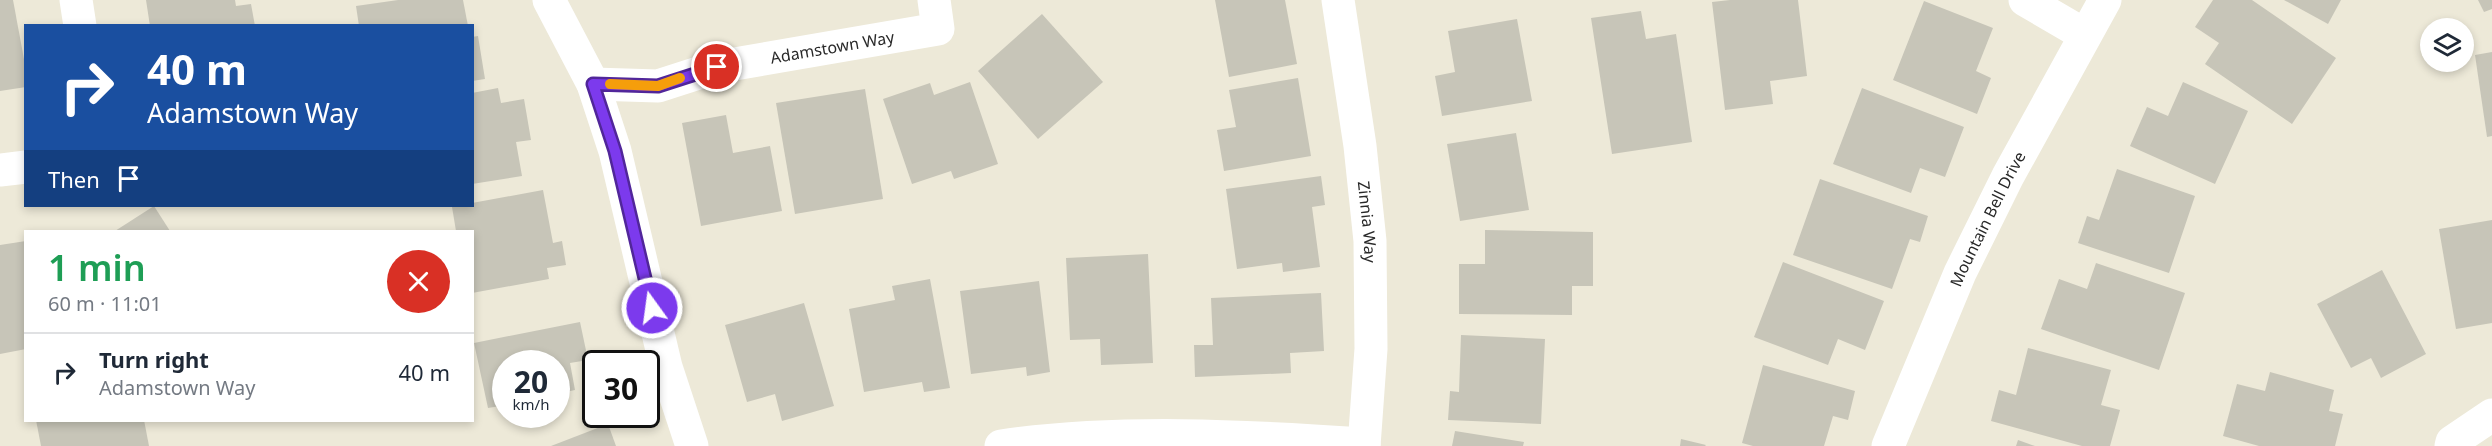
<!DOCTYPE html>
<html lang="en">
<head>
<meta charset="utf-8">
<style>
  :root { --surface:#fff; --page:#f6f6f7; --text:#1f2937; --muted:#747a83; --line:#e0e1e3 }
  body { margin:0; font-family:"Noto Sans",sans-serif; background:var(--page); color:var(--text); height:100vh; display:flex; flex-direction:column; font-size:22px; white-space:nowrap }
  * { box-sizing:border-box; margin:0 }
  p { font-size:20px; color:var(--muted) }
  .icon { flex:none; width:33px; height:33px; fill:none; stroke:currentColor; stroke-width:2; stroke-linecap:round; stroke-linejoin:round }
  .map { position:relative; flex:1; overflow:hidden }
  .panel { position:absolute; left:24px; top:230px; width:450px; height:192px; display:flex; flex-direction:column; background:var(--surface); border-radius:0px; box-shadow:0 3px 9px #0003 }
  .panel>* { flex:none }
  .banner { position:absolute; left:24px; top:24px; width:450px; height:183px; border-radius:0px; box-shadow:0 3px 9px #0003; background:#1a4fa0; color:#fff; overflow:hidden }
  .buttons { position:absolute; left:2420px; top:18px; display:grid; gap:12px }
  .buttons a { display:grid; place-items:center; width:54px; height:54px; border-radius:50%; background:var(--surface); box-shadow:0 3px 9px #0003; font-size:30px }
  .speed { position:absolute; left:492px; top:350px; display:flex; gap:12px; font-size:30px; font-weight:700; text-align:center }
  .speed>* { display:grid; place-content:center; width:78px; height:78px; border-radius:50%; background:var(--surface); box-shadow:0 3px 9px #0003; line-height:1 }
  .speed small { font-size:15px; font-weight:400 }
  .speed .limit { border:3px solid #111; border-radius:9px; background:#fff; color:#111 }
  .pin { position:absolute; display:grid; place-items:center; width:51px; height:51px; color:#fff; margin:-26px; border:3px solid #fff; border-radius:50%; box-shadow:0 2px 6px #0007 }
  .me { position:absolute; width:66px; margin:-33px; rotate:346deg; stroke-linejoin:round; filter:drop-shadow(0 0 4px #0008) }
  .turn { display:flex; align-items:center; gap:21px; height:126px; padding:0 24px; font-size:27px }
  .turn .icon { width:78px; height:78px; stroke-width:2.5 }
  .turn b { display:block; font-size:42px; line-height:51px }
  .then { display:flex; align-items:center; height:57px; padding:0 24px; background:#0003; gap:12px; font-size:22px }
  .round { display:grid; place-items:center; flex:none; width:63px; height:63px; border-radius:32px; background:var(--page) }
  .overview { display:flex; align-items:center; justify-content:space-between; height:102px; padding:0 24px }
  h1 { font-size:36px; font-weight:600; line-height:45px; color:#1e9e55 }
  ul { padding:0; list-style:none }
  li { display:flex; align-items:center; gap:18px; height:78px; padding:0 24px; border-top:2px solid var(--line) }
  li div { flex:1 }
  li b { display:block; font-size:22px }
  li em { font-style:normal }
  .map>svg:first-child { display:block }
  .building { fill:#c7c5b8 }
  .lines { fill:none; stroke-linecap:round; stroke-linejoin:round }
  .street { stroke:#fff; stroke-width:33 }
  .route-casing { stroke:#51269a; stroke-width:15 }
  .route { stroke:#7c3aed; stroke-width:10 }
  .slow { stroke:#f59e0b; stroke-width:10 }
  .labels { text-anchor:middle; stroke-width:4.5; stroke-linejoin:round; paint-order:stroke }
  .street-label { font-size:16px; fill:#282828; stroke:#fff }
</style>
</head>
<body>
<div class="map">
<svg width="2492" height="446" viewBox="0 0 2492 446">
  <rect width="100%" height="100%" fill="#ede9d8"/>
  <!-- building -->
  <g class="building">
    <path d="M0 0H13L26 70V87L0 91Z"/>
    <path d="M146 0H235L236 6 251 4 255 26H150Z"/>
    <path d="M398 0H463L468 26H359L356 6Z"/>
    <path d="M1215 0H1285L1297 64 1229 77Z"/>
    <path d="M1730 0H1798L1807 76 1770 81 1773 104 1725 110 1712 2Z"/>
    <path d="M2213 0H2252L2336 58 2292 124 2205 64 2219 43 2195 27Z"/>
    <path d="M2284 0H2341L2328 24Z"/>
    <path d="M2478 0H2492V9L2484 12Z"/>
    <path d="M1924 1 1993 28 1976 71 1991 78 1977 114 1893 80Z"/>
    <path d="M1641 11 1646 39 1676 34 1692 142 1612 154 1591 18Z"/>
    <path d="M1042 14 1103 82 1038 139 978 71Z"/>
    <path d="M1517 19 1532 101 1442 116 1435 76 1455 72 1448 31Z"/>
    <path d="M478 36 485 79 472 81V37Z"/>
    <path d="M2492 52V136L2487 137 2475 55Z"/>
    <path d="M1298 78 1311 156 1224 171 1217 130 1236 127 1229 90Z"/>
    <path d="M970 82 998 164 954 179 951 171 912 184 883 99 930 83 934 95Z"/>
    <path d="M2183 82 2248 111 2215 184 2130 146 2147 107 2168 116Z"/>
    <path d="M498 88 501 103 524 99 531 140 516 142 522 176 472 184V93Z"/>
    <path d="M1862 88 1964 127 1945 177 1920 168 1911 193 1833 164Z"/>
    <path d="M865 89 883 199 795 214 776 103Z"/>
    <path d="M726 115 733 153 770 146 782 211 701 226 682 123Z"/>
    <path d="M1516 133 1529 210 1460 221 1447 144Z"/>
    <path d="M2117 169 2195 196 2169 273 2078 243 2087 216 2099 220Z"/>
    <path d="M1321 176 1325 205 1312 207 1320 267 1283 272 1282 263 1237 269 1226 189Z"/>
    <path d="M1820 179 1928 216 1920 242 1910 239 1892 289 1793 255Z"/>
    <path d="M543 190 553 243 562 241 566 265 547 268 549 279 472 293V231H456L452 207 472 206V203Z"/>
    <path d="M154 206 170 231H115Z"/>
    <path d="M2492 220V323L2456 329 2439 229Z"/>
    <path d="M1485 230 1593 232V286H1572V315L1459 314V264H1485Z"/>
    <path d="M26 241V349L0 354V245Z"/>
    <path d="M1148 254 1153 363 1101 365 1100 339 1070 340 1066 258Z"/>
    <path d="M1783 262 1884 301 1865 350 1838 339 1828 365 1754 337Z"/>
    <path d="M2096 263 2185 293 2159 370 2041 329 2059 279 2087 289Z"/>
    <path d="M2382 270 2426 354 2381 378 2371 358 2351 368 2317 304Z"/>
    <path d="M930 279 950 388 924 392 922 382 864 392 849 309 895 300 892 286Z"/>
    <path d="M1039 281 1050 372 1027 376 1026 367 971 374 960 291Z"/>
    <path d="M1321 293 1324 351 1290 353 1291 373 1195 377 1194 345H1213L1211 298Z"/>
    <path d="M804 303 834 406 782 421 775 394 747 402 725 325Z"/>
    <path d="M580 322 588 360 570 363 575 390 556 394V363H506V405L488 408 474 343Z"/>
    <path d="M1461 335 1545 339 1541 424 1448 420 1450 391 1459 392Z"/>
    <path d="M2028 348 2111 370 2101 405 2120 410 2110 446H2082L1991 421 1999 390 2016 395Z"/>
    <path d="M1763 365 1855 391 1848 420 1833 416 1824 446H1753L1742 443Z"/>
    <path d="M2270 372 2334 390 2329 411 2343 414 2335 446H2259L2223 436 2237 384 2265 391Z"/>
    <path d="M36 420H144L149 446H41Z"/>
    <path d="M608 424 616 446H551Z"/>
    <path d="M1455 431 1524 442 1523 446H1452Z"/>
    <path d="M1681 439 1706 445 1705 446H1680Z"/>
    <path d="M2018 440 2035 446H2016Z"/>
  </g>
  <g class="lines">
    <!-- street -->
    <g class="street">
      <path d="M76 0 80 26"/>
      <path d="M549 0 593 84 615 151 666 367 692 446"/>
      <path id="s1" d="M1338 0 1360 146 1370 241 1371 349 1364 446"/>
      <path d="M2025 0 2085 35"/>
      <path id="s2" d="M593 84 658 86 717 67 938 29 934 0"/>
      <path d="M0 170 26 167"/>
      <path d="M1001 446C1119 429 1245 436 1364 444"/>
      <path id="s3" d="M1888 446 1960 273 2008 176 2105 0"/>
      <path d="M2451 446 2452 442 2492 415"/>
    </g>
  </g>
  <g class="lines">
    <!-- route casing -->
    <g class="route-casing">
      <path id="route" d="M652 308 615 151 593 84 658 86 717 67"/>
    </g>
    <!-- route -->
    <use href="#route" class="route"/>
    <!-- slow -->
    <path class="slow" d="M610 84 658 86 680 78"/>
  </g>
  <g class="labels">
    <!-- street labels -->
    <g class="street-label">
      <text dy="6" stroke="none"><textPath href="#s2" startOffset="244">Adamstown Way</textPath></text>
      <text dy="6" stroke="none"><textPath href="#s3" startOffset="248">Mountain Bell Drive</textPath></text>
      <text dy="6" stroke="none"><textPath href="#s1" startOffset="224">Zinnia Way</textPath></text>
    </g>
  </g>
</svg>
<div class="buttons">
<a><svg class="icon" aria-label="layers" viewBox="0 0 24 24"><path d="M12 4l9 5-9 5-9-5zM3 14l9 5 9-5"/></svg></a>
</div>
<div class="speed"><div>20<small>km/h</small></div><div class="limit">30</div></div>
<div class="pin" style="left:717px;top:67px;background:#d93025"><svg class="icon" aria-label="arrive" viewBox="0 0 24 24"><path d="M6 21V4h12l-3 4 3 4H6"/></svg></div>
<svg class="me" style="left:652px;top:308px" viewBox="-20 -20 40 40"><circle r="17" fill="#7c3aed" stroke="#fff" stroke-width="3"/><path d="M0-11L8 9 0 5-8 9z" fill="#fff"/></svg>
<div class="banner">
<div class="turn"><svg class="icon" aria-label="right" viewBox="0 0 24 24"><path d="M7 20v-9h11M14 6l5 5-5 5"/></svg><div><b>40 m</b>Adamstown Way</div></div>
<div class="then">Then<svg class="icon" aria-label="arrive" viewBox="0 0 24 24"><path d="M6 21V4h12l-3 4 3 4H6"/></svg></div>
</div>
<section class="panel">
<div class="overview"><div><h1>1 min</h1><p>60 m · 11:01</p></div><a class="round" style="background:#d93025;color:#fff"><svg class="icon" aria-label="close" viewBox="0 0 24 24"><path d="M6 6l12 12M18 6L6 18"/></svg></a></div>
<ul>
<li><svg class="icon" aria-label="right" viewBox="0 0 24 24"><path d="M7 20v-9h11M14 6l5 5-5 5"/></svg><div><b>Turn right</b><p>Adamstown Way</p></div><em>40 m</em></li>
</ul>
</section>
</div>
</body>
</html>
